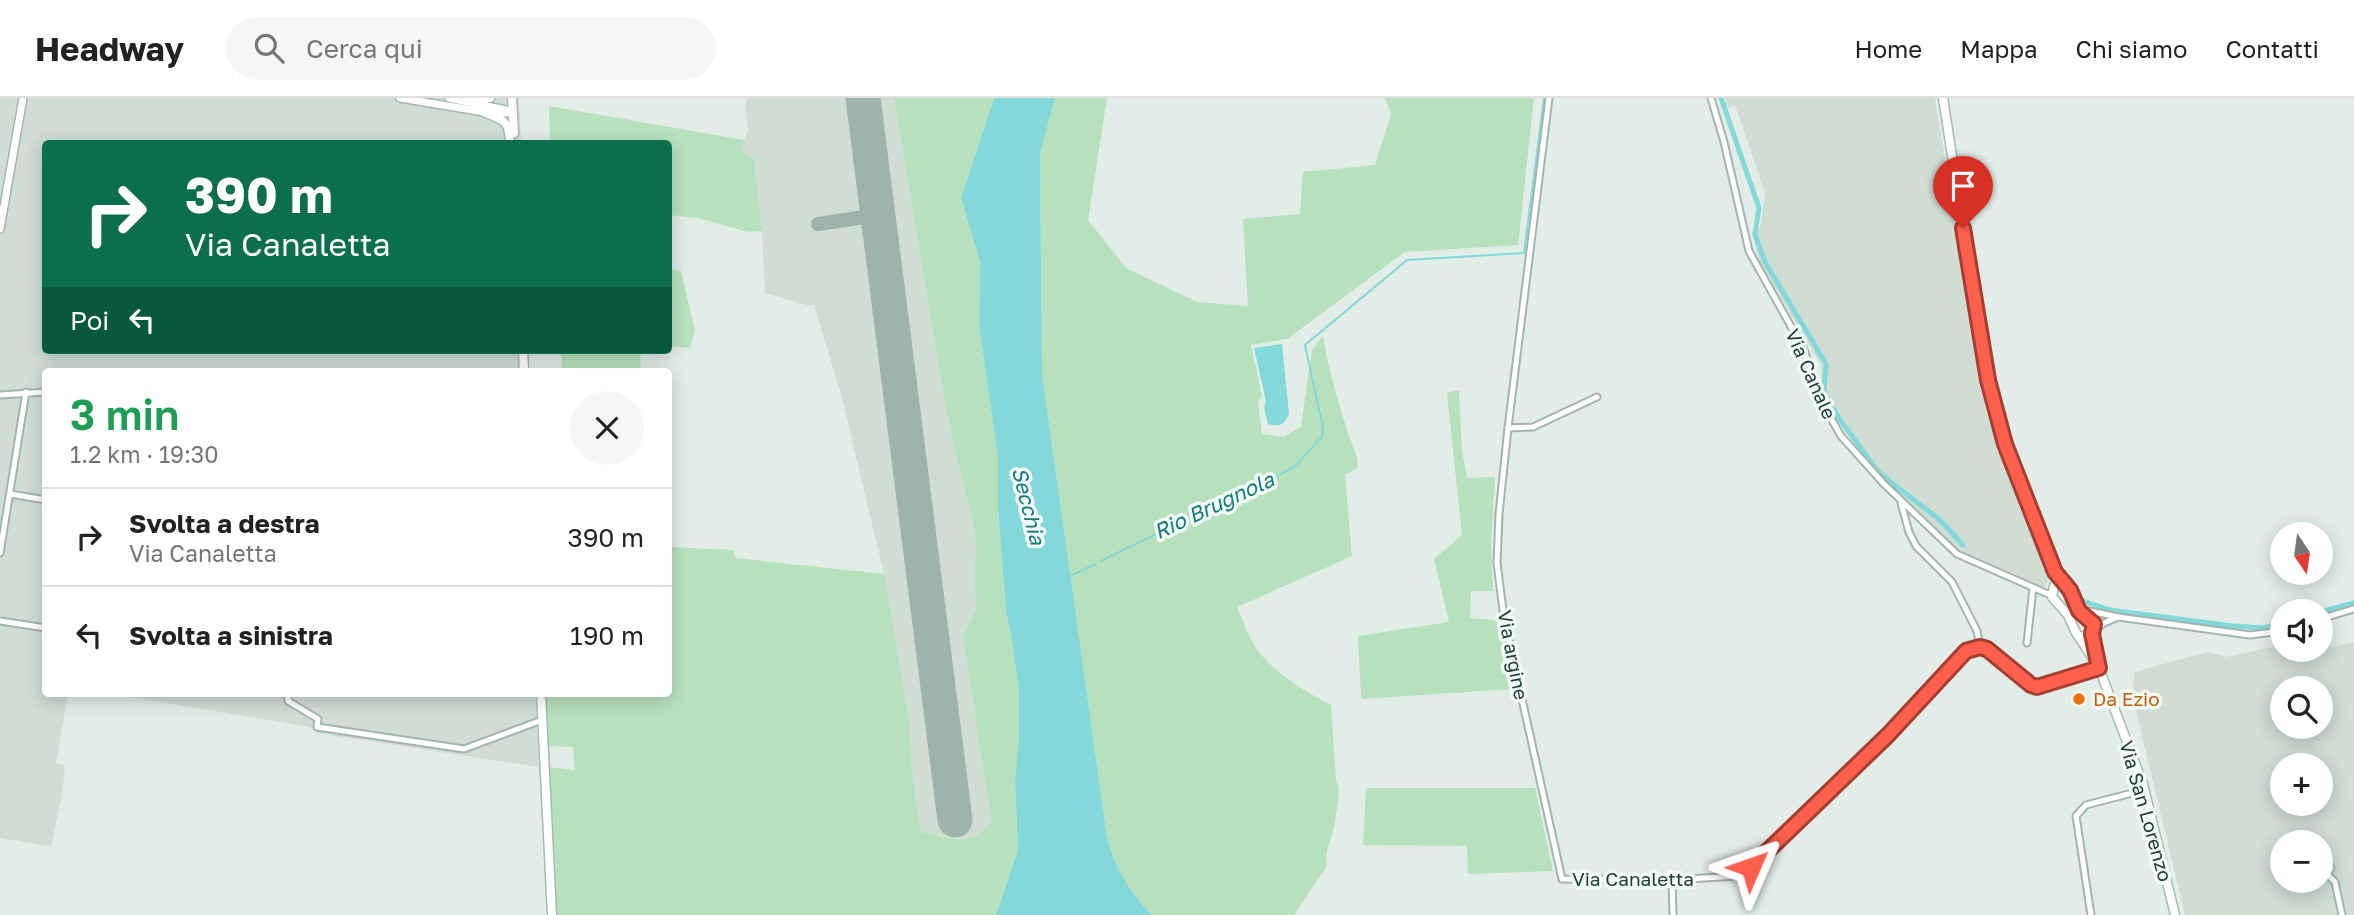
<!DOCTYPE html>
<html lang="it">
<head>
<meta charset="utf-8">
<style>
  :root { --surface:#fff; --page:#f6f6f6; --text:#222; --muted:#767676; --line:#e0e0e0 }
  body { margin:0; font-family:"Golos Text",sans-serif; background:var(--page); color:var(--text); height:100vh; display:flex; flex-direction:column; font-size:26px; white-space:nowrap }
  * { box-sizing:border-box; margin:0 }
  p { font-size:23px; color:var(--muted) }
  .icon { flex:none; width:38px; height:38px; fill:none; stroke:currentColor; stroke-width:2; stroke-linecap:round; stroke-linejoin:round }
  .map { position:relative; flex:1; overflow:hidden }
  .details { position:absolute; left:42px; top:270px; width:630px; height:329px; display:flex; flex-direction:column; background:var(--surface); border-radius:7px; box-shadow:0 4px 18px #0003 }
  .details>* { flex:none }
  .guide { position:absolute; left:42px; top:42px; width:630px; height:214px; border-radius:7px; box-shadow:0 4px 18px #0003; background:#0b6e4f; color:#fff; overflow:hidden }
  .needle { width:46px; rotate:167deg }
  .fabs { position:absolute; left:2270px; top:424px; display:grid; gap:14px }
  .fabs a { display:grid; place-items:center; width:63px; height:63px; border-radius:50%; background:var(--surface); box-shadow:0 4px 18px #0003; font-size:35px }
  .pin { position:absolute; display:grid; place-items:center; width:60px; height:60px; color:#fff; margin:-72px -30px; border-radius:50% 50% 50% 0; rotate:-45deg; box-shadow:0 0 7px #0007 }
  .pin .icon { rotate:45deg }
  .me { position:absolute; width:77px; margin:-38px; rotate:47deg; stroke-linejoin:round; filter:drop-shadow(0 0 5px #0008) }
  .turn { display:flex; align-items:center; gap:24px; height:147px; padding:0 28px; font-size:32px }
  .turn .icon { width:91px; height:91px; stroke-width:2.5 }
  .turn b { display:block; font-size:49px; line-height:60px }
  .then { display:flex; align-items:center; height:66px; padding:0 28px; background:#0003; gap:14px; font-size:26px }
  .round { display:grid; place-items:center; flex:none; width:74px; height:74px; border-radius:37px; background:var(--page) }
  .headline { display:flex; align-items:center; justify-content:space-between; height:119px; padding:0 28px }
  h1 { font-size:42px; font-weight:600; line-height:52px; color:#1e9e55 }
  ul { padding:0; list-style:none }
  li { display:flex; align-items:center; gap:21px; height:98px; padding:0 28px; border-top:2px solid var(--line) }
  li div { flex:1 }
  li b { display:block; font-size:26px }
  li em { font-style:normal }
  header { display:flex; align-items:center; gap:42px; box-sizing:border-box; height:98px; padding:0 35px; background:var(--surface); border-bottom:2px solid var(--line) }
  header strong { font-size:33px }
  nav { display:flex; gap:38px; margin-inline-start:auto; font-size:24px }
  .search { width:490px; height:63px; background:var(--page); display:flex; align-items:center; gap:18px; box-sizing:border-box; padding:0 24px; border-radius:38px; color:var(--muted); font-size:26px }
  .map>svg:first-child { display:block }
  .built { fill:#cfddd5; fill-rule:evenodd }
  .green { fill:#b7e1bd }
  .water { fill:#83d8d9 }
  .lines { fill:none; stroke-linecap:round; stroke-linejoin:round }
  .stream { stroke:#83d8d9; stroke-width:2 }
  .canal { stroke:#83d8d9; stroke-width:5 }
  .taxiway { stroke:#9eb4aa; stroke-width:14 }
  .runway { stroke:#9eb4aa; stroke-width:35 }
  .minor-casing { stroke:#a3b6ad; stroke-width:9 }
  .tertiary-casing { stroke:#a3b6ad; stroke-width:10 }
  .secondary-casing { stroke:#a1bdaf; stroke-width:11 }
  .minor { stroke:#fff; stroke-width:5 }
  .tertiary { stroke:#fff; stroke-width:7 }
  .secondary { stroke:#fff; stroke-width:8 }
  .route-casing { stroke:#a63e32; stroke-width:18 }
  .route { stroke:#ff5f4d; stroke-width:12 }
  .food-dot { fill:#e8710a; stroke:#f2f9f5; stroke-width:2.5 }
  .labels { text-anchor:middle; stroke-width:7; stroke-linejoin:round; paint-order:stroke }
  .street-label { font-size:19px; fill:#1f4033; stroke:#f2f9f5 }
  .food-label { font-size:19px; fill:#c56008; stroke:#f2f9f5; text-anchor:start }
  .water-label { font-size:21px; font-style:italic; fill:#127b7d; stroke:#f2f9f5 }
</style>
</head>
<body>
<header>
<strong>Headway</strong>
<div class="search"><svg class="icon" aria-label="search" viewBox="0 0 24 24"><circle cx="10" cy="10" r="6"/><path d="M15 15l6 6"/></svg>Cerca qui</div>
<nav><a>Home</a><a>Mappa</a><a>Chi siamo</a><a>Contatti</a></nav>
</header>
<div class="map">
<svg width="2354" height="817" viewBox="0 0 2354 817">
  <rect width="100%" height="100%" fill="#e1ede6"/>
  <!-- built -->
  <g class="built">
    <path d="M0 0H519L521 45 46 46V252H527L528 273H46V595H68L56 665 65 668 62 697 51 749 0 740Z"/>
    <path d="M747 0H894L940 277 953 346 973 423 976 450 974 477 976 511 963 538 991 723 984 734 969 742 921 734 912 673 909 624 884 476 842 300 814 207H807L765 195 762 133 754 60 743 56 742 47 748 32 745 8Z"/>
    <path d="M1725 0H1935L1987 316 2050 477 2044 491 1964 457 1877 376 1856 348 1828 307 1822 293 1821 267 1760 165 1752 134 1760 131 1765 95 1735 7 1728 10Z"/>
    <path d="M2354 544V817H2185L2133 600 2134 574 2208 554 2225 559 2282 547V551H2320L2321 545 2332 549ZM2282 590H2320V628H2282ZM2282 667H2320V705H2282ZM2282 744H2320V782H2282Z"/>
    <path d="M105 595H535L539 669 316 635V631L276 623Z"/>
  </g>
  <!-- green -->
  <g class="green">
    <path d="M894 0H994L961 100 980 164 979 227 998 360V410L1006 514 1011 537 1019 591V639L1015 683 1018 752 996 817H556L547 669 575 672 573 649 547 648 544 595H668L669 449 734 452 735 460 884 476 909 624 912 673 921 734C948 738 974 752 991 723L963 538 976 511 974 477 976 450 973 423 953 346 940 277Z"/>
    <path d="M1055 0H1107L1088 122 1126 170 1197 204 1248 208 1243 121 1300 116 1303 74 1375 67 1391 16 1385 0H1534L1518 147 1405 154 1287 241 1251 247 1262 298 1258 305 1262 336 1283 339 1301 329 1312 252 1323 238C1328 269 1337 299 1346 329 1350 344 1358 354 1358 370L1345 377 1352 458 1237 509C1243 522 1248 538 1256 550 1274 575 1304 593 1331 607L1336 682 1339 690 1338 705 1334 730 1327 753 1326 769 1294 817H1151C1129 791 1116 773 1107 739L1042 275 1040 54Z"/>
    <path d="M549 8 744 42 742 47 743 55 754 60 762 133 748 134 698 120 669 117 668 46 550 45Z"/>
    <path d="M668 171 681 173 695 233 690 250 669 248Z"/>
    <path d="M561 252H640L641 273H562Z"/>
    <path d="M1459 292 1462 352 1467 380 1495 379 1491 449 1493 493H1471L1470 520 1500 523 1513 591 1361 601 1358 538 1449 524 1434 461 1462 437 1447 295Z"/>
    <path d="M1366 690H1535L1553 773 1468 776 1467 748 1363 747Z"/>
  </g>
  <!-- water -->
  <g class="water">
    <path d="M994 0H1055L1040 55 1042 275 1107 739C1116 773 1129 791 1151 817H996L1018 752 1015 683 1019 639V591L1011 537 1006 514 998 410V360L979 227 980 164 961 100Z"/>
    <path d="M1282 246 1289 316C1284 327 1280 329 1268 326L1264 310 1266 303 1254 250Z"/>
  </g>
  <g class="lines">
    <!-- stream -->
    <g class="stream">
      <path d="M1101 463 1219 405 1224 400 1246 397 1295 368 1322 339 1323 330 1305 247 1407 162 1524 155 1544 0"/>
      <path d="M1072 477 1096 466"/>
    </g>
    <!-- canal -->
    <g class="canal">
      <path d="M1721 0 1759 110 1755 137 1765 164 1826 266 1824 293 1828 303 1843 326 1880 376 1940 422 1963 447"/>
      <path d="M2083 503 2110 512 2233 528 2264 530 2282 525"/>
      <path d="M2320 514 2354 505"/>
    </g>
    <!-- taxiway -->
    <path class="taxiway" d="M818 126 878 117"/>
    <!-- runway -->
    <path class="runway" d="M863 0 955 722"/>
    <!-- minor casing -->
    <g class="minor-casing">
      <g id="minor">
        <path d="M1549 0 1508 330 1499 416 1497 465 1504 520 1562 781 1672 782 1736 778 1751 769 1779 743 1800 720 1888 637 1966 553C1974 550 1979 548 1987 551L2030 587 2037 589 2099 570"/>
        <path d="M1711 0 1724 44 1749 153 1804 252 1823 306 1841 338 1884 386 1957 456 2048 496 2052 495"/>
        <path d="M0 297 46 294"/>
        <path d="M1508 330 1533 329 1597 299"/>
        <path d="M10 396 46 402"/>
        <path d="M1901 405 1909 434 1916 448 1952 484 1977 533 1980 549"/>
        <path d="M0 455 26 294"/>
        <path d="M2080 511 2118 519 2250 537 2282 533"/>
        <path d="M2320 521 2354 511"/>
        <path d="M0 523 46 530"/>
        <path d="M2094 533 2104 525 2118 519"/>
        <path d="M2027 545 2033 490"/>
        <path d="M288 595V603L318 621 317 629 464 651 542 622"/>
        <path d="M2320 761 2328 763 2331 770 2327 776H2320"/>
        <path d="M2327 776 2335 784 2342 817"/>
        <path d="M1672 782 1673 817"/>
        <path d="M2091 817 2076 718 2086 707 2144 692"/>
      </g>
    </g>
    <!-- tertiary casing -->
    <g class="tertiary-casing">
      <g id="tertiary">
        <path d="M400 0 484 14 513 15"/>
        <path d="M449 0 506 12 512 15"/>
        <path d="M0 131 23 0"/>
      </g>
    </g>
    <!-- secondary casing -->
    <g class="secondary-casing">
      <g id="secondary">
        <path d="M512 0 514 35"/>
        <path d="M1943 0 1980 238 1993 303 2015 377 2055 474 2066 487"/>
        <path d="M467 3 490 0"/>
        <path d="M484 14C504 23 509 21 510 46"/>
        <path d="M523 252 524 273"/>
        <path d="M2092 536 2098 564"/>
        <path d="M2080 539 2092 536 2094 526 2079 513 2068 489 2061 486 2054 488 2052 499 2068 517 2075 533 2099 570 2116 615 2143 686 2175 817"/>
        <path d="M541 595 552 817"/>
      </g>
    </g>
    <!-- minor -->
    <use href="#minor" class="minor"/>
    <!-- tertiary -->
    <use href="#tertiary" class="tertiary"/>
    <!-- secondary -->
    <use href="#secondary" class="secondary"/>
  </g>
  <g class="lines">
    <!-- route casing -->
    <g class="route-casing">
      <path id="route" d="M1751 769 1888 637 1966 553 1980 549 1987 551 2031 587 2037 589 2099 570 2092 536 2094 526 2079 513 2070 492 2055 474 2005 346 1988 282 1963 130"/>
    </g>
    <!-- route -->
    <use href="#route" class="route"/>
  </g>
  <!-- markers -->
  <circle class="food-dot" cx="2079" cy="601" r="7"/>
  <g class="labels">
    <!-- street labels -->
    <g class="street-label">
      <text transform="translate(1811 276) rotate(66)" y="7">Via Canale</text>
      <text transform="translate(1513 557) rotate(79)" y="7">Via argine</text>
      <text transform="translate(2146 713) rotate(74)" y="7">Via San Lorenzo</text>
      <text x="1633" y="788">Via Canaletta</text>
    </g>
    <!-- food labels -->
    <g class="food-label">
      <text x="2093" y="608">Da Ezio</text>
    </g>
    <!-- water labels -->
    <g class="water-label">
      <text transform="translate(1028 408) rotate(76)" y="7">Secchia</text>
      <text transform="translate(1214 408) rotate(-25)" y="7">Rio Brugnola</text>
    </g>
  </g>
</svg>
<div class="fabs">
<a><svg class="needle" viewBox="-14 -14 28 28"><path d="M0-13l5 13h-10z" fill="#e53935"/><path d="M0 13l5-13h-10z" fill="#767676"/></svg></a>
<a><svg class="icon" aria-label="sound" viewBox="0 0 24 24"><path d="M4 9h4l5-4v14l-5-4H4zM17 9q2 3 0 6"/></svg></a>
<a><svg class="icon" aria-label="search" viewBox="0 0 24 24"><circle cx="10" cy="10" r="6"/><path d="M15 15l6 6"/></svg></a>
<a>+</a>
<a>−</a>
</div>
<div class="pin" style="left:1963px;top:130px;background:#d93025"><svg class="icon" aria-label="arrive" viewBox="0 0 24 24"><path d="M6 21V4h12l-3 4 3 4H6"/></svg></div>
<svg class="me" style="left:1751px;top:769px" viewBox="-20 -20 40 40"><path d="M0-17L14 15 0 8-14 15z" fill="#ff5f4d" stroke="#fff" stroke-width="4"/></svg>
<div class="guide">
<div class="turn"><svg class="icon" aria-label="right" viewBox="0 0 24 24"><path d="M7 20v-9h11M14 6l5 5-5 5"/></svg><div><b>390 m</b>Via Canaletta</div></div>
<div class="then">Poi<svg class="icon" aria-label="left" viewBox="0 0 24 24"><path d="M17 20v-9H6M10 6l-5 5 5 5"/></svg></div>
</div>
<section class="details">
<div class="headline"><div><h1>3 min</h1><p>1.2 km · 19:30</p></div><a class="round"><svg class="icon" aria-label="close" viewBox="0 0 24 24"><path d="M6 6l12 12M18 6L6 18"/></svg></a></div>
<ul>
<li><svg class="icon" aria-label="right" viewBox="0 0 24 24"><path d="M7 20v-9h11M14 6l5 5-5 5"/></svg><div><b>Svolta a destra</b><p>Via Canaletta</p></div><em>390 m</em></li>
<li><svg class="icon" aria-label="left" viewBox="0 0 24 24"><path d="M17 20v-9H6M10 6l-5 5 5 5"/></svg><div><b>Svolta a sinistra</b></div><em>190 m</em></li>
</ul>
</section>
</div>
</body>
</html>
